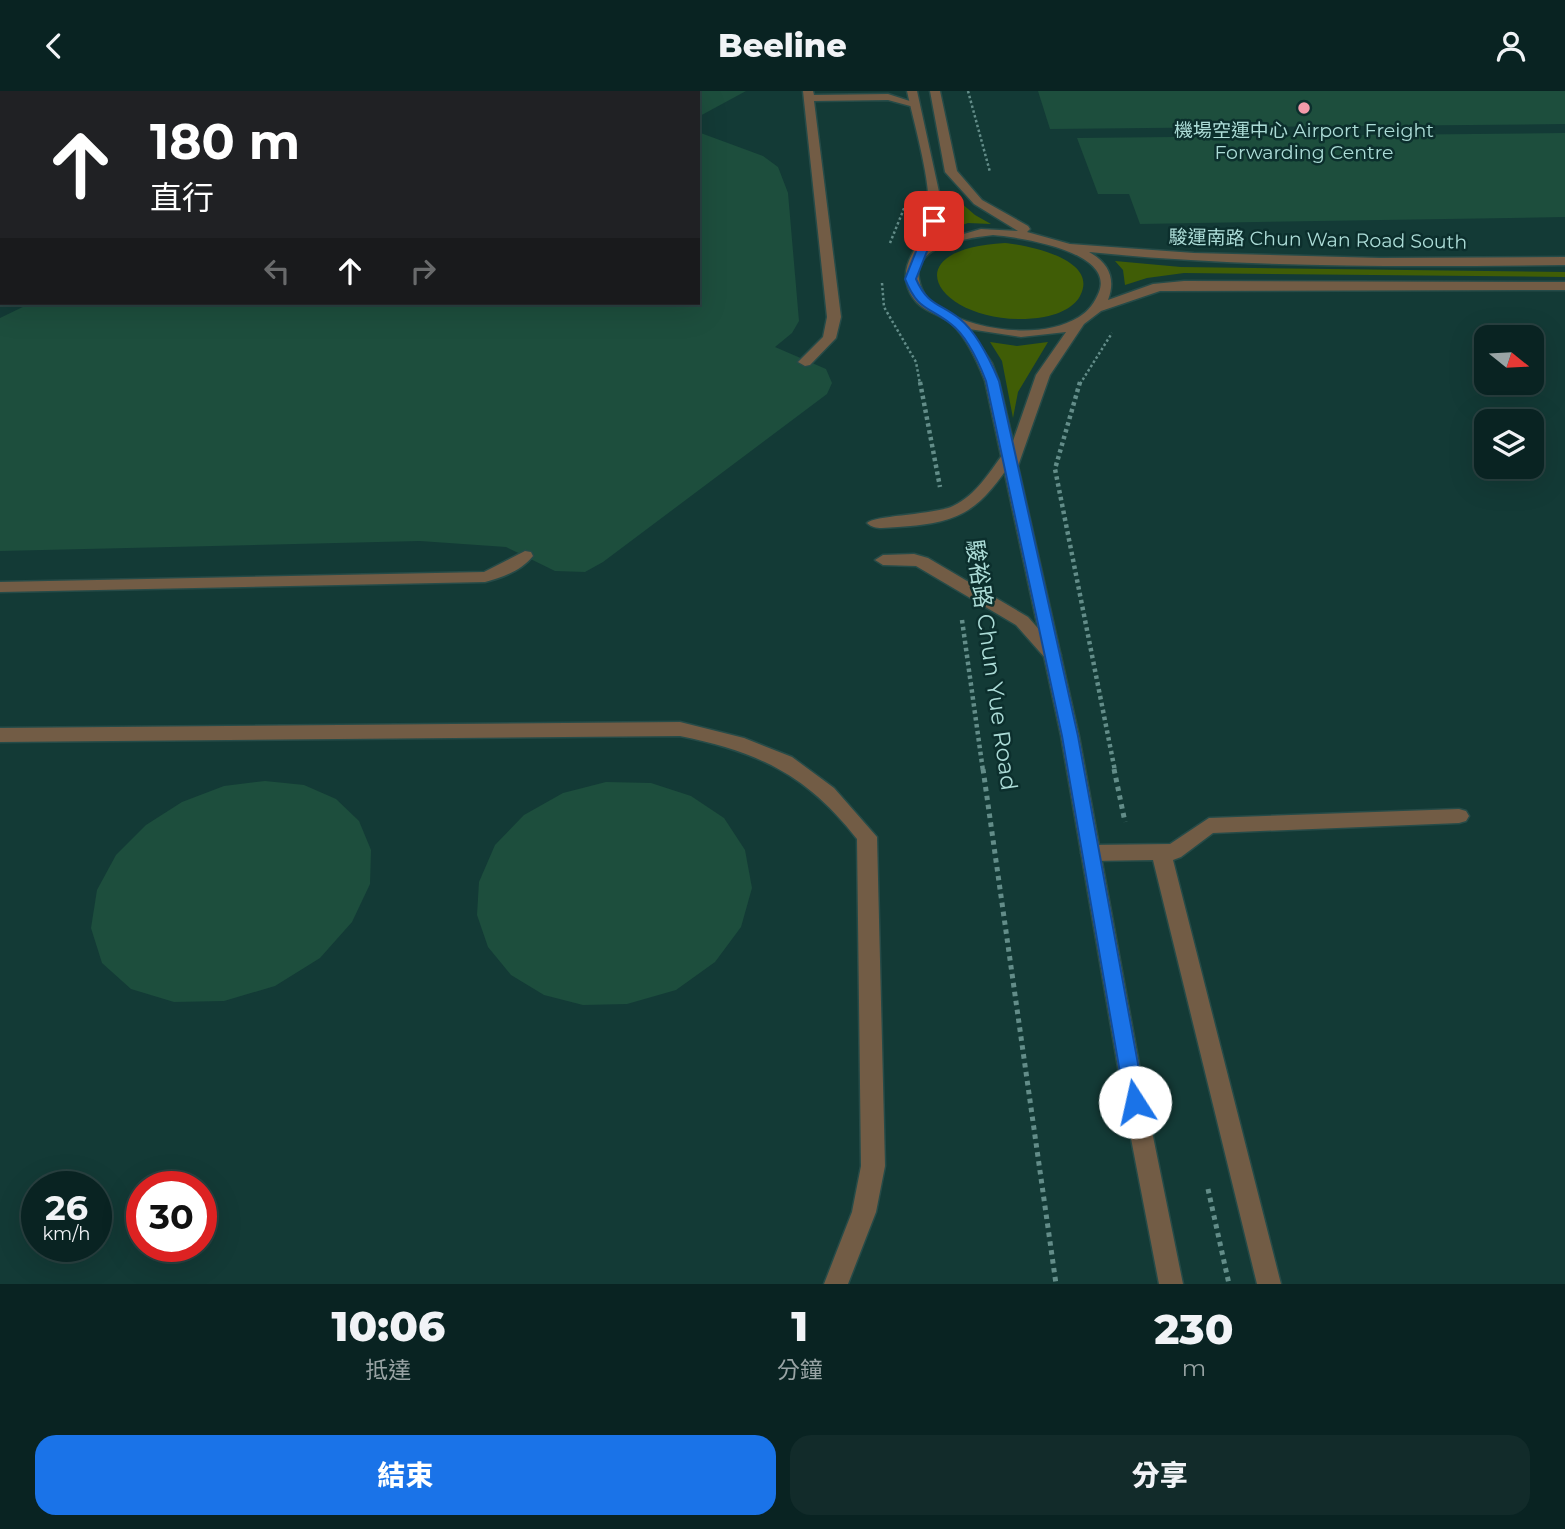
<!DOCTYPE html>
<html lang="zh-TW">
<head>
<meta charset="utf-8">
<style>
  :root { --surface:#092322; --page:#122b2a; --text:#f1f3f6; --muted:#99a4a5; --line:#294040; --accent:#1a73e8 }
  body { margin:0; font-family:Montserrat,"Noto Sans TC",sans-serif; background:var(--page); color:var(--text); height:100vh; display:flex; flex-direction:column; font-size:26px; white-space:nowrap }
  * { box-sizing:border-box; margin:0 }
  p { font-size:23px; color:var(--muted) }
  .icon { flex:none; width:38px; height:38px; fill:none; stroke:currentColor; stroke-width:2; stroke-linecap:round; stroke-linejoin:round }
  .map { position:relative; height:1193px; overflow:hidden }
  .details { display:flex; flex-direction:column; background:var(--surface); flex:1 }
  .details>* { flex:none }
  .hud { position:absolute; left:0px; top:0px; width:700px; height:214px; box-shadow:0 7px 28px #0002,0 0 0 2px var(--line); background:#202124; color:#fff; overflow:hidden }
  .needle { width:46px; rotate:108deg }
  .buttons { position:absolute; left:1474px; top:234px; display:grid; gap:14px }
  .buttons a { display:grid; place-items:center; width:70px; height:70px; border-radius:14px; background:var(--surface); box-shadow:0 7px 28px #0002,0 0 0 2px var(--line); font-size:35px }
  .speed { position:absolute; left:21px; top:1080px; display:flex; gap:14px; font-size:35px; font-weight:700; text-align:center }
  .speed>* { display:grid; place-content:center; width:91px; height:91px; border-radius:50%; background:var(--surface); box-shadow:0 7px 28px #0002,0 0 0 2px var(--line); line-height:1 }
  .speed small { font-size:18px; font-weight:400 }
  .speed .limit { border:10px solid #d22; background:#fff; color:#111 }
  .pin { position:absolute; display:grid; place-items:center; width:60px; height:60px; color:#fff; margin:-30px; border-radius:14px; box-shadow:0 4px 10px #0006 }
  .me { position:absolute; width:77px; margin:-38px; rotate:350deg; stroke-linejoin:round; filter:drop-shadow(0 0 5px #0008) }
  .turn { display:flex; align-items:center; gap:24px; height:147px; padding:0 35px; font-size:32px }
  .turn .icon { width:91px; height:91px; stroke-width:2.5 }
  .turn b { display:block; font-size:49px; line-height:60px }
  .lanes { display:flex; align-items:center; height:66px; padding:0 35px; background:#0003; justify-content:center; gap:35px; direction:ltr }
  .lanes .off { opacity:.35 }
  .eta { display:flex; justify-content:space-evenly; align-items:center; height:119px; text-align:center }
  .eta b { font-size:42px; font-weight:800; line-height:49px }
  .button { display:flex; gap:14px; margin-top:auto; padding:14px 35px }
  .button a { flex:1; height:80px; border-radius:21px; background:var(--accent); color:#fff; font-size:28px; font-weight:800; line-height:80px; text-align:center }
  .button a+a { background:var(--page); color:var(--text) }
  header { display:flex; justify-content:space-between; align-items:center; height:91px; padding:0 35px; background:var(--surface); font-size:32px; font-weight:800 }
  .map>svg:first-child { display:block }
  .built { fill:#133a36; fill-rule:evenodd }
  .green { fill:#405d06 }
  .building { fill:#1d4e3d }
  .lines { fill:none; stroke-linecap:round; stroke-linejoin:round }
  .tertiary-tunnel { stroke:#244946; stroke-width:12; stroke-dasharray:12 6; stroke-linecap:butt }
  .service-casing { stroke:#264b48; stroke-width:3 }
  .minor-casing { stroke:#264b48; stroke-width:3 }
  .motorway-casing { stroke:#264b48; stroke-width:3 }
  .path-far2 { stroke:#638d89; stroke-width:2.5; stroke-dasharray:2.5 2.5; stroke-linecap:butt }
  .path-far1 { stroke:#638d89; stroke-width:4.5; stroke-dasharray:3.5 3.5; stroke-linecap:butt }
  .path { stroke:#638d89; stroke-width:5; stroke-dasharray:4.5 4.5; stroke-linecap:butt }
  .service { fill:#725c45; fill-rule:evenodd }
  .minor { fill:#725c45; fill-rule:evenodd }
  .motorway { fill:#d7a065; fill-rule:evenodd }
  .route { fill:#1a73e8; stroke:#114b97; stroke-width:2 }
  .poi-dot { fill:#f39aaa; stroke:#0c2f2d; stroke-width:2.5 }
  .labels { text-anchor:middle; stroke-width:5; stroke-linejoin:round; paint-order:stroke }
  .far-poi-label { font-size:19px; fill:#acdcd7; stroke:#0c2f2d }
  .far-street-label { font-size:19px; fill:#acdcd7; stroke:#0c2f2d }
  .street-label { font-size:23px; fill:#acdcd7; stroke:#0c2f2d }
</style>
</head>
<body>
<header><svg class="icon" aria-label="back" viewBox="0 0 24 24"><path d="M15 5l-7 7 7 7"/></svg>Beeline<svg class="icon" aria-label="person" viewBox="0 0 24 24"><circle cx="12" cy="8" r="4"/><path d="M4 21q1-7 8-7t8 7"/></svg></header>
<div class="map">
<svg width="1565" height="1193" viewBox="0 0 1565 1193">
  <rect width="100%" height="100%" fill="#0c2f2d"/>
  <!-- built -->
  <path class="built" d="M99 0H1565V1193H0V39L2 212H698V2H94ZM1486 247H1531V292H1486ZM1486 331H1531V376H1486ZM37 1096H96V1155H37ZM142 1096H201V1155H142Z"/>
  <!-- green -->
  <g class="green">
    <path d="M953 105 975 124 991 133 968 132 941 141 950 124Z"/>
    <path d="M1005 152C1027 154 1100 168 1080 205 1074 217 1056 224 1044 226 948 242 880 159 1005 152Z"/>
    <path d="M1115 170 1181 176 1565 181V186L1184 182 1147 187 1125 194 1123 179Z"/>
    <path d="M990 251 1017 255 1048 251 1018 301 1013 327 1002 270Z"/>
  </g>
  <!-- building -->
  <g class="building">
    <path d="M698 0H746L698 26Z"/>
    <path d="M1038 0H1565V33L1050 38Z"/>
    <path d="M698 41 763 65 778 76 788 102 799 230 792 242 775 256 826 278 832 292 827 303 603 471 585 481 555 480 506 456 420 450 0 460V227L31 212H698Z"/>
    <path d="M1565 42V126L1140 133 1129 103H1098L1077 47Z"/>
    <path d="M265 690 304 694 336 708 359 730 371 759 370 793 352 831 320 867 275 895 224 910 174 911 131 898 102 872 91 837 97 799 116 764 146 734 182 711 224 695Z"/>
    <path d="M606 691 651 692 691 705 724 727 745 759 752 797 741 836 715 871 676 899 627 913 583 914 544 904 511 884 488 856 477 824 479 791 495 754 524 724 563 702Z"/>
  </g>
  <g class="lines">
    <!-- tertiary-tunnel -->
    <path class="tertiary-tunnel" d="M203 2 207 0"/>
    <!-- service casing -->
    <g class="service-casing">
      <g id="service">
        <path d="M803 0H813L814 4 888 3 919 13 914 16 888 9 814 10 841 226 836 247 810 274 805 275 798 271 823 246 827 226Z"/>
        <path d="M1008 362 1015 366C980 418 964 432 898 436 888 436 875 440 867 432 875 424 934 424 953 415 977 403 988 383 1003 363Z"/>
        <path d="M525 460 531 461 533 465C522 479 502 487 485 491L0 501V491L484 481Z"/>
        <path d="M914 463 928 467 1028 526 1058 560 1061 564 1058 568H1046L1016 534 916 475 883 474 875 469 883 464Z"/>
        <path d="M680 631 744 647 792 666 834 697 877 746 885 1075 876 1121 848 1193H824L852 1121 861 1075 857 748C807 684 759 661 680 645L0 651V637Z"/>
        <path d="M1459 718 1466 720 1469 725 1466 730 1459 732 1213 742 1181 766 1173 769 1281 1193H1257L1153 769 1091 770 1084 767 1081 762 1084 757 1091 754 1170 753 1209 727Z"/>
      </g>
    </g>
    <!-- minor casing -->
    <g class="minor-casing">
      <path id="minor" d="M907 0H917L941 110 940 130 929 153 981 138 1018 140 974 113 945 81 930 0H940L957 80 982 109 1028 135 1030 138 1027 141 1070 153 1194 162 1380 167 1565 166V174C1406 176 1247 177 1089 161 1109 172 1116 188 1108 209L1153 193 1184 190 1565 191V199L1160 200 1101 220 1084 233 1050 284 1018 375 1079 645 1146 1011 1183 1193H1159L1124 1011 1061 645 985 290C978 272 967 248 953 234 938 220 917 222 908 197 898 171 924 152 928 127 933 96 914 33 907 0ZM993 144C1018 146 1115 160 1099 201 1095 211 1089 220 1079 226 1041 249 978 240 940 218 929 211 921 201 919 188 912 154 969 147 993 144ZM969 238 1021 246 1066 241 1036 284 1013 350 999 290 992 272Z"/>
    </g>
    <!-- motorway casing -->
    <g class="motorway-casing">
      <g id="motorway">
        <path d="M106 0H120L105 2Z"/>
        <path d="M164 0H178L163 2Z"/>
        <path d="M0 52H2L0 61Z"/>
        <path d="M0 84H2L0 93Z"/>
      </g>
    </g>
    <!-- path-far2 -->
    <g class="path-far2">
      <path d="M968 0 990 81"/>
      <path d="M890 152 905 115"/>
      <path d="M882 192 884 216 916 271 920 293"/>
      <path d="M1080 293 1112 242"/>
    </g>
    <!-- path-far1 -->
    <g class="path-far1">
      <path d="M920 291 940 396"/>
      <path d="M1080 291 1055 378 1115 680"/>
      <path d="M962 529 983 680"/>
    </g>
    <!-- path -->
    <g class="path">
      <path d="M983 678 1056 1193"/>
      <path d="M1114 678 1125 731"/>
      <path d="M1208 1098 1229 1193"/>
    </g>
    <!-- service -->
    <use href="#service" class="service"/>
    <!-- minor -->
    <use href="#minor" class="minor"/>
    <!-- motorway -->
    <use href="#motorway" class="motorway"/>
  </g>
  <!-- route -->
  <path class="route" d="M934 127 939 130 916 188C928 215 940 212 960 228 977 242 991 271 999 290L1078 645 1145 1011 1142 1017 1135 1020 1128 1017 1125 1011 1062 645 986 290C979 272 967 245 951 233 928 215 918 220 905 188L928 130Z"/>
  <!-- markers -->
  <circle class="poi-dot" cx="1304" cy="17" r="7"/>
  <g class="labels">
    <!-- far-poi labels -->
    <g class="far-poi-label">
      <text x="1304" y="46">機場空運中心 Airport Freight<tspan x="1304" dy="22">Forwarding Centre</tspan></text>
    </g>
    <!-- far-street labels -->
    <g class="far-street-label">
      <text transform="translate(1318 148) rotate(1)" y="7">駿運南路 Chun Wan Road South</text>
    </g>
    <!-- street labels -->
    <g class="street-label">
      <text transform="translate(992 574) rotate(82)" y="8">駿裕路 Chun Yue Road</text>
    </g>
  </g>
</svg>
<div class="buttons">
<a><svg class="needle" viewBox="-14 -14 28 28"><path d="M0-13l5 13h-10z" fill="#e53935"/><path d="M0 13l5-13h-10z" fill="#99a4a5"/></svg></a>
<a><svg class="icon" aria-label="layers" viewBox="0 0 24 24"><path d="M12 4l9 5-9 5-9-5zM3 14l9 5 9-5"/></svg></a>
</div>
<div class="speed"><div>26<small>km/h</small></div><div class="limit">30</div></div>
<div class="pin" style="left:934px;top:130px;background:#d93025"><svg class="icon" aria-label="arrive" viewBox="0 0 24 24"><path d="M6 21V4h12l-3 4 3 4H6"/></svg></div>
<svg class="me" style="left:1135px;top:1011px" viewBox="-20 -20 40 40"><circle r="19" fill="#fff"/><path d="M0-13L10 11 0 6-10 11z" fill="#1a73e8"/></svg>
<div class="hud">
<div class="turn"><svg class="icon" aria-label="ahead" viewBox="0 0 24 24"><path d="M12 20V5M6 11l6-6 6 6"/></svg><div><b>180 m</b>直行</div></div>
<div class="lanes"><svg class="icon off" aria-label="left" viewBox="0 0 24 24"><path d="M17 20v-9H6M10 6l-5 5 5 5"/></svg><svg class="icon" aria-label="ahead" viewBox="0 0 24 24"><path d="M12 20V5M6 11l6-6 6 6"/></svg><svg class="icon off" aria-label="right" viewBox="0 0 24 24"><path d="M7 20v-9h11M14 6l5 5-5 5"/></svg></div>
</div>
</div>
<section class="details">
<div class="eta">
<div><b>10:06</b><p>抵達</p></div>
<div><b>1</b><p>分鐘</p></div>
<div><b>230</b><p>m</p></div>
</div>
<div class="button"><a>結束</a><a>分享</a></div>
</section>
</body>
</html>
